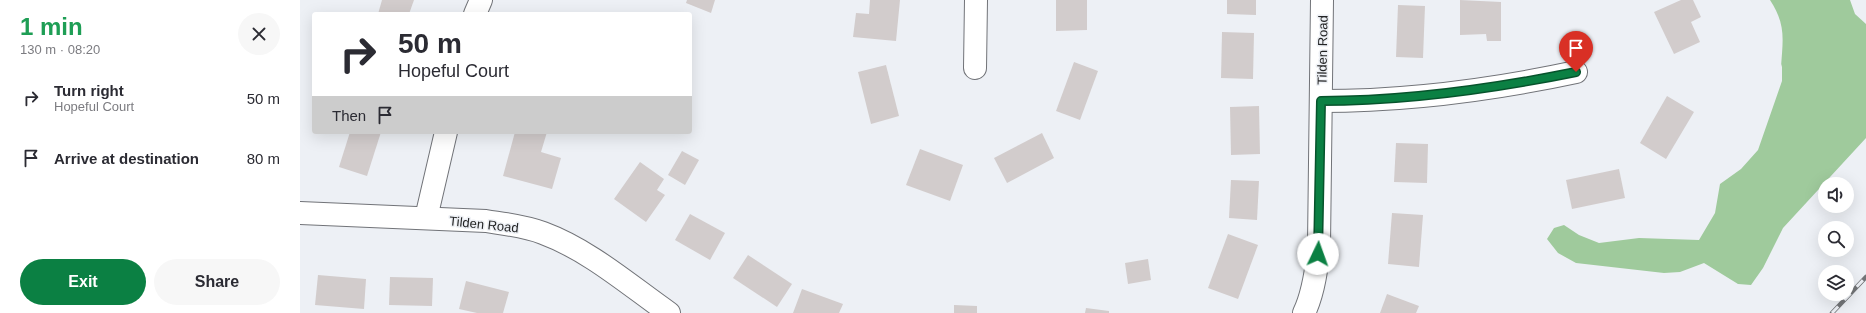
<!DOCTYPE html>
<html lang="en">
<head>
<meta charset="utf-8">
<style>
  :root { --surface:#fff; --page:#f7f7f7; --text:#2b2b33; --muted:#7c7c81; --accent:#0b8043 }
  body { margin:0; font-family:Arial,sans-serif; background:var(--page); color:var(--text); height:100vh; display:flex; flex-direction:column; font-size:15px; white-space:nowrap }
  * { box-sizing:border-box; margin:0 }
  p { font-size:13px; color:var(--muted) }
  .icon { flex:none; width:22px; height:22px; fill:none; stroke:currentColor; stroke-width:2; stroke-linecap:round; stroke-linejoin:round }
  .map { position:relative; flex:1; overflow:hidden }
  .drawer { display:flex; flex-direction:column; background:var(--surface); width:300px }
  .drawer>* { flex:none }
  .hud { position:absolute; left:12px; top:12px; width:380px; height:122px; border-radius:4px; box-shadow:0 4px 16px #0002; background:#fff; color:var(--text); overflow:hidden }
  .tools { position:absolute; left:1518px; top:177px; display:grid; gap:8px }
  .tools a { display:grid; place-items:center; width:36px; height:36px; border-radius:50%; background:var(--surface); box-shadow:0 4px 16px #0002; font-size:20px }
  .pin { position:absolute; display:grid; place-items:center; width:34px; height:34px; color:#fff; margin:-41px -17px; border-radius:50% 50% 50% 0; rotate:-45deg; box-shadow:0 0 4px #0007 }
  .pin .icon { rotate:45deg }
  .me { position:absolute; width:44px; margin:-22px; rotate:3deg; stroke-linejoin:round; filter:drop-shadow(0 0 3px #0008) }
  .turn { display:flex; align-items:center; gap:14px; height:84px; padding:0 20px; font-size:18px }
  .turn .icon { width:52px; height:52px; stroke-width:2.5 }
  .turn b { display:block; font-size:28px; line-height:34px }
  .then { display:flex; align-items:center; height:38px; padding:0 20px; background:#0003; gap:8px; font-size:15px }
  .round { display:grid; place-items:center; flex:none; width:42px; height:42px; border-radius:21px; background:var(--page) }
  .overview { display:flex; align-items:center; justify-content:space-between; height:68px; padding:0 20px }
  h1 { font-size:24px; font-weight:800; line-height:30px; color:#1e9e55 }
  .primary-button { display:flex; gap:8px; margin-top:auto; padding:8px 20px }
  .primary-button a { flex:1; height:46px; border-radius:24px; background:var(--accent); color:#fff; font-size:16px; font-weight:800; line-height:46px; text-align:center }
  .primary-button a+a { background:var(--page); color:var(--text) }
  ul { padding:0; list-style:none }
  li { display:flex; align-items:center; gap:12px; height:60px; padding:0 20px }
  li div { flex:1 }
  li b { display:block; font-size:15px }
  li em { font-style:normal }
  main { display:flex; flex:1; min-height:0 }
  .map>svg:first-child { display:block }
  .green { fill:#9fca9c }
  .building { fill:#d2cccc }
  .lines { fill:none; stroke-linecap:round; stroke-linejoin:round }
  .street-casing { stroke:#717378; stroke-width:24 }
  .street { stroke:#fff; stroke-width:22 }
  .rail-casing { stroke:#737578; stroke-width:4.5 }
  .rail { stroke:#edf0f5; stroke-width:3; stroke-dasharray:9; stroke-linecap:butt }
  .route-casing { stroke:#07532c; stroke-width:10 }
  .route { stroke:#0b8043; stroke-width:7 }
  .labels { text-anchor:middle; stroke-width:3; stroke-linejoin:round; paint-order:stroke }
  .street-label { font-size:13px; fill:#232425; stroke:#edf0f5 }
</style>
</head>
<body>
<main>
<section class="drawer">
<div class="overview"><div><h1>1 min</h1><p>130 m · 08:20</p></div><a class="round"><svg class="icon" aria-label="close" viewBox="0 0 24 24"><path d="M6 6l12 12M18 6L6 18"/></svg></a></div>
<ul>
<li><svg class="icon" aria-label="right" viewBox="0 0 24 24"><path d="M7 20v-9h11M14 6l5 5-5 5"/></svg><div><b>Turn right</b><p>Hopeful Court</p></div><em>50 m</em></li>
<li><svg class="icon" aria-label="arrive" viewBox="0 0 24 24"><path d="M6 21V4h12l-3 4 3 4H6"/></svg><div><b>Arrive at destination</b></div><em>80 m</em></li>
</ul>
<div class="primary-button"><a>Exit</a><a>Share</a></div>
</section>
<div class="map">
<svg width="1566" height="313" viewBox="0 0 1566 313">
  <rect width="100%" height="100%" fill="#edf0f5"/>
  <!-- green -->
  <path class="green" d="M1470 0H1550L1555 14 1566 24V138L1483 228 1463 268 1451 285 1438 284 1404 263 1380 272 1364 273 1276 263 1258 253 1247 239 1254 228 1264 225 1279 235 1299 243 1339 238 1399 240 1415 213 1420 184 1441 169 1458 150 1482 81V64L1481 67C1483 38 1486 25 1470 0Z"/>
  <!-- building -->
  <g class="building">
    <path d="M82 0H114L109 14H78Z"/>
    <path d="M387 0H415L411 13 386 3Z"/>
    <path d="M570 0H600L596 41 553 37 556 13 569 14Z"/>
    <path d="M756 0H787V30L756 31Z"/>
    <path d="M927 0H956V15L927 14Z"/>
    <path d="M1160 0 1201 2V41H1187L1186 34 1160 35Z"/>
    <path d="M1381 0H1393L1401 17 1391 22 1400 42 1374 54 1354 12Z"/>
    <path d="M1098 5 1125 6 1123 58 1096 57Z"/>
    <path d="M922 32 954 33 953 79 921 78Z"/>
    <path d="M774 62 798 71 780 120 756 111Z"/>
    <path d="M586 65 599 116 571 124 558 72Z"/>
    <path d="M1367 96 1394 112 1366 159 1340 143Z"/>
    <path d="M959 106 960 154 931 155 930 107Z"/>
    <path d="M50 132H81L67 176 39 167Z"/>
    <path d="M215 132H247L241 152 261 158 252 189 203 176Z"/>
    <path d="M742 133 754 158 707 183 694 158Z"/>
    <path d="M1096 143 1128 144 1127 183 1094 182Z"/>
    <path d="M620 149 663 165 650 201 606 185Z"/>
    <path d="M382 151 399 160 385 185 368 175Z"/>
    <path d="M340 162 364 179 357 190 365 195 346 222 314 199Z"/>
    <path d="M1319 169 1325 198 1272 209 1266 180Z"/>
    <path d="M931 180 959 181 957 220 929 218Z"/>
    <path d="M1092 213 1123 215 1119 267 1088 264Z"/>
    <path d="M390 214 425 233 410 260 375 240Z"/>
    <path d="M928 234 958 245 938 299 908 288Z"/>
    <path d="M448 255 492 284 477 307 433 278Z"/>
    <path d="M848 259 851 280 828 284 825 263Z"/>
    <path d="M18 275 66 279 64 309 15 305Z"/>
    <path d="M90 277 133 278 132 306 89 305Z"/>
    <path d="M166 281 209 292 203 313H177L159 309Z"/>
    <path d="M502 289 543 304 539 313H493Z"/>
    <path d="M1087 294 1119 306 1116 313H1080Z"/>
    <path d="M654 305 677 306V313H654Z"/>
    <path d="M786 308 809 311V313H785Z"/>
  </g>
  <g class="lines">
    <!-- street casing -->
    <g class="street-casing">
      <g id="street">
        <path d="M175 14 181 0"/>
        <path d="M675 68 676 0"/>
        <path d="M1021 101C1107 101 1192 90 1276 72"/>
        <path d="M0 213 186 221C205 224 225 226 243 233 289 250 329 285 369 313"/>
        <path d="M126 218 146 132"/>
        <path d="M1004 313C1014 292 1017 267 1019 244L1022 0"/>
      </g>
    </g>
    <!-- street -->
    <use href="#street" class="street"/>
    <!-- rail casing -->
    <g class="rail-casing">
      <path id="rail" d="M1532 313 1566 277"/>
    </g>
    <!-- rail -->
    <use href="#rail" class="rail"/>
  </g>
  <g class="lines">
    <!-- route casing -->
    <g class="route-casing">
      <path id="route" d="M1018 254 1021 101C1107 101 1192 89 1276 72"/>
    </g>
    <!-- route -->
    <use href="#route" class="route"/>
  </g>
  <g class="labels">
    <!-- street labels -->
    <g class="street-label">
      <text transform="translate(1022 50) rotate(-89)" y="5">Tilden Road</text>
      <text transform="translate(184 224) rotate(6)" y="5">Tilden Road</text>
    </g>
  </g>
</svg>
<div class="tools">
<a><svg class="icon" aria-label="sound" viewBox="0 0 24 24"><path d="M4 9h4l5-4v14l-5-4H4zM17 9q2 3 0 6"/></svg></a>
<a><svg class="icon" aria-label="search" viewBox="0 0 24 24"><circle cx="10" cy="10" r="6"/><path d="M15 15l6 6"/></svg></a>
<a><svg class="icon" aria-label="layers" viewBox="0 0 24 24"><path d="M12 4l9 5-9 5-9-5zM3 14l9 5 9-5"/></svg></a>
</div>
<div class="pin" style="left:1276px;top:72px;background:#d93025"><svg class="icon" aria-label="arrive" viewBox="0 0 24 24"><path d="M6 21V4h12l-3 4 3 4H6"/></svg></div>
<svg class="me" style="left:1018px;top:254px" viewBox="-20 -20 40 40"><circle r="19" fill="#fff"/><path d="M0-13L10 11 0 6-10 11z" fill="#0b8043"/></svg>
<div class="hud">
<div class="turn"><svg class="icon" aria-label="right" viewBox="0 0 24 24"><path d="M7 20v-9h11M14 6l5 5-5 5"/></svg><div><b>50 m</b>Hopeful Court</div></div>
<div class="then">Then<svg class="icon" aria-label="arrive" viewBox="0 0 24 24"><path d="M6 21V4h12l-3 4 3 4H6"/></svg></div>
</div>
</div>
</main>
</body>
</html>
